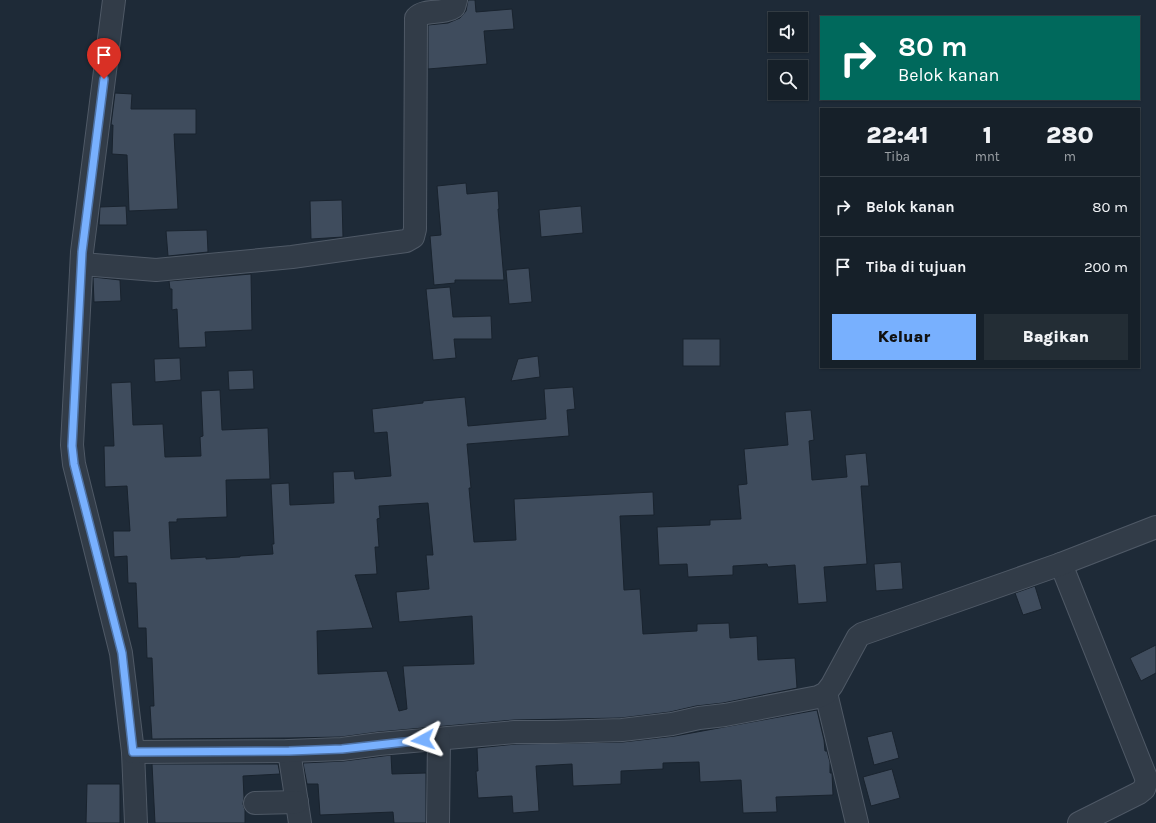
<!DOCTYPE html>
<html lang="id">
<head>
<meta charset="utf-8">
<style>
  :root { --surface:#162029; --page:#232d35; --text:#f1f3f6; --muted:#9ea3a8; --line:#353e46; --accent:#78b0fe }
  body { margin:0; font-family:Karla,sans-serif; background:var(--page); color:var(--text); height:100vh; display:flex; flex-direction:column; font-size:15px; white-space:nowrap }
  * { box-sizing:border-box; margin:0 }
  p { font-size:13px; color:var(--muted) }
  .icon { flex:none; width:22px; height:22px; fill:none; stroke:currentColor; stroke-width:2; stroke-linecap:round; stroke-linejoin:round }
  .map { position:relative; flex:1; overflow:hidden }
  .panel { position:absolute; left:820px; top:108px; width:320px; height:260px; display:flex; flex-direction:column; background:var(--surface); border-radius:0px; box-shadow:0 1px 3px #0004,0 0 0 1px var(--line) }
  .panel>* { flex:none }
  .top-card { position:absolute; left:820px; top:16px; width:320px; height:84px; border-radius:0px; box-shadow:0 1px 3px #0004,0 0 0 1px var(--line); background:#00695c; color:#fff; overflow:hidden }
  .controls { position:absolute; left:768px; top:12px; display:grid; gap:8px }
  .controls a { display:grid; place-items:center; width:40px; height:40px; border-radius:0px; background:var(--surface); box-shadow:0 1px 3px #0004,0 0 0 1px var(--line); font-size:20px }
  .pin { position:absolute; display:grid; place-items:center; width:34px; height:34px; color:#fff; margin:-41px -17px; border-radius:50% 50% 50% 0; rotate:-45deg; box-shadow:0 0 4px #0007 }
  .pin .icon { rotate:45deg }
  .me { position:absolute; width:44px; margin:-22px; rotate:265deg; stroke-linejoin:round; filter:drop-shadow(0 0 3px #0008) }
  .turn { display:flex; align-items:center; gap:14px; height:84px; padding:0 12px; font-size:18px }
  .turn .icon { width:52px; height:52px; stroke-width:2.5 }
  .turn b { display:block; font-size:28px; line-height:34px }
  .eta { display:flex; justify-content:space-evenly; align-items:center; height:68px; text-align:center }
  .eta b { font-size:24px; font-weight:800; line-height:28px }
  .cta { display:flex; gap:8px; margin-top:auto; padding:8px 12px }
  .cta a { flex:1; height:46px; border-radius:0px; background:var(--accent); color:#111; font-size:16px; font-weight:800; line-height:46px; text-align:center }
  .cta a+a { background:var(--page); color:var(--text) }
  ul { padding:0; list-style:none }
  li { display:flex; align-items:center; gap:12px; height:60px; padding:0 12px; border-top:1px solid var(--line) }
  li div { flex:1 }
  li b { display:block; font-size:15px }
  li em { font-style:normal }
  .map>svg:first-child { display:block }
  .building { fill:#3f4c5d; stroke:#19232e; fill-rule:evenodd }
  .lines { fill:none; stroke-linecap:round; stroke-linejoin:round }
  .minor-casing { stroke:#4f5966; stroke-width:24 }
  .minor { stroke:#323c48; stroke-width:22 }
  .route-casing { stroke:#4e72a5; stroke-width:10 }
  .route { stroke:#78b0fe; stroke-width:7 }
</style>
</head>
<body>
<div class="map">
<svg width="1156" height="823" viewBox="0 0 1156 823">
  <rect width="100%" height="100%" fill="#1e2a37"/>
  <!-- building -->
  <g class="building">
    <path d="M468 0H475L476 12 512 9 514 29 484 31 487 64 428 69V25L448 23 460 18 466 11Z"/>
    <path d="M115 93 132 94 131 109H196V134H174L178 209 129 211 127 155 112 154 113 125H111Z"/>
    <path d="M466 183 467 194 498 191 499 209H498L504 280H455V283L434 285 430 236 441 235 437 186Z"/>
    <path d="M342 200 343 237 311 239 310 201Z"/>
    <path d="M126 206 127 225H99L100 207Z"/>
    <path d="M581 206 583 233 541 237 539 210Z"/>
    <path d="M207 230 208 252 168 256 166 231Z"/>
    <path d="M529 268 532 302 509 304 506 270Z"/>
    <path d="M251 274 252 330 205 332 206 347 179 348 177 309 172 310V289H170L169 281Z"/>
    <path d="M93 277 120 280 121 301 94 302Z"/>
    <path d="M450 287 453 317 491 316 492 339H454L456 358 433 360 426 289Z"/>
    <rect x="683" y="339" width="37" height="27"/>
    <path d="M538 356 540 377 511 381 518 359Z"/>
    <path d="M180 358 181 380 155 382 154 359Z"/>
    <path d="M253 370 254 389 229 390 228 371Z"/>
    <path d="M131 382 133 425 163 424 165 457 201 456 200 437 203 436 201 391 220 390 222 430 268 428 270 479 226 480 227 517 177 519V522H169L171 559 206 557V559L240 557V556L273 554 272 544H274L271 484 289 483 290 505 334 503 333 472 354 471 355 479 391 476 387 432 374 433 372 409 423 403V401L465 397 468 426 546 419 544 389 573 387 575 409 567 410 569 436 467 444 471 488H469L474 542 516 540 514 499 653 492 654 515 620 516 624 590 640 589 643 634 697 631V624L729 623 730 638 757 636 758 660 795 658 797 688 723 703 696 706 670 712 621 718 514 720 378 732 341 737 289 738 152 739 150 706H154L152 658H147L146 628H138L136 583H128L127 556 114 557 113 531H130L127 486 105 487 104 446H114L111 383ZM428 503 433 555H426L429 589 396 592 399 622 472 616 474 664 403 666 407 709 399 711 387 671 318 674 317 631 373 628 355 575 377 574 375 547H379L377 519 380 518 379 506Z"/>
    <path d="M811 410 814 440 809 441 812 480 847 477 845 455 866 453 869 486H861L867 564 824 567 827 602 798 604 795 565 768 567 767 564 733 566V575L688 577 687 564 659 565 657 527 710 525V520L741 519 738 485 747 484 744 449 788 445 785 412Z"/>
    <path d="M901 562 903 589 876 591 874 564Z"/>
    <path d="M1035 586 1042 609 1023 615 1015 593Z"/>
    <path d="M1156 645V673L1141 681 1130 658Z"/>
    <path d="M817 710 824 740 825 751H827L830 762V773H832L833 795 776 797 777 812 743 813 741 780 700 782 699 762 663 763V769L621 771V784L573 786 572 764 536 766 539 811 513 813 512 796 478 798 476 771H478L477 748 516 744 623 742 675 736Z"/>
    <path d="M892 731 899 758 874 765 867 737Z"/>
    <path d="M391 755 392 774 426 773V823H394L393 812 320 815 318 784H307L303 763 344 761Z"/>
    <path d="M152 764H278L280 774 243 776 244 797 243 804 245 810V823H155Z"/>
    <path d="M892 769 900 798 871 806 863 777Z"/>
    <path d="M87 784H120V823H86Z"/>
  </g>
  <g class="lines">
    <!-- minor casing -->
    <g class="minor-casing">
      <g id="minor">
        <path d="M114 0 82 252 72 445 74 464 121 653 133 752 136 823"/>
        <path d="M82 264 156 270 292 257 406 241 413 237 415 229 416 18C425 8 443 15 454 7L456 0"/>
        <path d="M1061 564 1147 780 1144 789 1139 793 1079 823"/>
        <path d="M826 693 857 823"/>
        <path d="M289 751 300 823"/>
        <path d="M133 752 289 751 342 749 379 744 515 732H555L622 730 672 724 699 718 725 715 818 697 826 693 832 685 858 637 862 634 1061 564 1156 527"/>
        <path d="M255 803 297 802"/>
        <path d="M438 823 439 739"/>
      </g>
    </g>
    <!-- minor -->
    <use href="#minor" class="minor"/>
  </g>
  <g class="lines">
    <!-- route casing -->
    <g class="route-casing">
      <path id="route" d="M104 79 82 252 72 446 74 464 122 653 133 752 289 751 342 749 423 740"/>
    </g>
    <!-- route -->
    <use href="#route" class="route"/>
  </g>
</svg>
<div class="controls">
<a><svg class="icon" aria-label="sound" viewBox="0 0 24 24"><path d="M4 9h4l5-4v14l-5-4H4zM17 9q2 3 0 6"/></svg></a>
<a><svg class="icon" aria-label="search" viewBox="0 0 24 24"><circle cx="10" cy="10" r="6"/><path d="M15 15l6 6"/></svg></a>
</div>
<div class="pin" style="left:104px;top:79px;background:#d93025"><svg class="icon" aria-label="arrive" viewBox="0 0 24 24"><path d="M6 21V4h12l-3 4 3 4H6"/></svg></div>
<svg class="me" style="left:423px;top:740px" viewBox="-20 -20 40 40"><path d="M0-17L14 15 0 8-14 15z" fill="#78b0fe" stroke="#fff" stroke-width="4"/></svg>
<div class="top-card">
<div class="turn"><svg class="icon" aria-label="right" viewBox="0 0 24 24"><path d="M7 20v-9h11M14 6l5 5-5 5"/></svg><div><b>80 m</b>Belok kanan</div></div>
</div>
<section class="panel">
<div class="eta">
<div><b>22:41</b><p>Tiba</p></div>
<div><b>1</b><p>mnt</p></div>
<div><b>280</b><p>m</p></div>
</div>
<ul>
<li><svg class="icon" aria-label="right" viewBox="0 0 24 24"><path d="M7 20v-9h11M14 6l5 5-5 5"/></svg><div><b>Belok kanan</b></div><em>80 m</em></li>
<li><svg class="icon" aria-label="arrive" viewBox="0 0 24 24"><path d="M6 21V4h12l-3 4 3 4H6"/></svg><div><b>Tiba di tujuan</b></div><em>200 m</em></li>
</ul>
<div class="cta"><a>Keluar</a><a>Bagikan</a></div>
</section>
</div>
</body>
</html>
